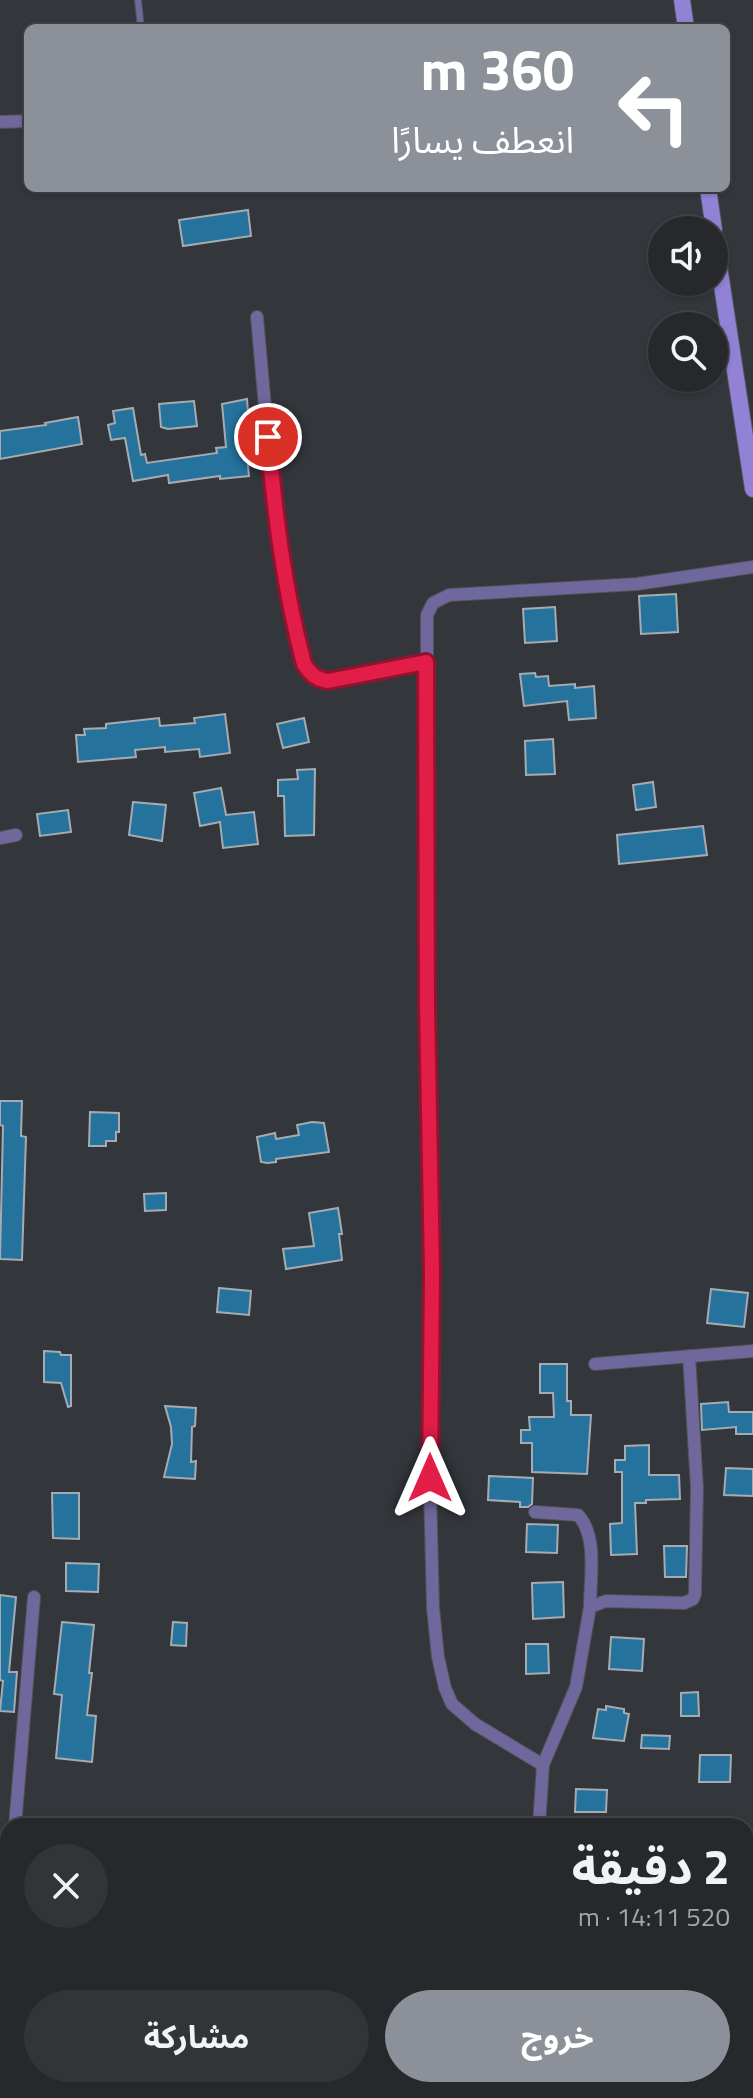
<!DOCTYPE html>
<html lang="ar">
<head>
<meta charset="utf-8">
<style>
  :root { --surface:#26282c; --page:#323438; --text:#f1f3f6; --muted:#a4a6a9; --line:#424448; --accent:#8c9099 }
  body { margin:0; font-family:"Titillium Web","Noto Sans Arabic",sans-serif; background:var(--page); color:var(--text); direction:rtl; height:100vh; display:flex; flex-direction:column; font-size:30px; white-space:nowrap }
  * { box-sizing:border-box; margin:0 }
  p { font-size:26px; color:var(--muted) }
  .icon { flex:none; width:44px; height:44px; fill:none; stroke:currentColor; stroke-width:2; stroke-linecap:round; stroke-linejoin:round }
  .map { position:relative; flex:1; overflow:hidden; direction:ltr }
  .side { position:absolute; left:0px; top:1818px; width:754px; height:280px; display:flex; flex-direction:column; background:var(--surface); border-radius:24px 24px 0 0; box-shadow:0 2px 6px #0004,0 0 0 2px var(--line); direction:rtl }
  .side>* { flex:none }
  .guide { position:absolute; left:24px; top:24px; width:706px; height:168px; border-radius:12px; box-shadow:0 2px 6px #0004,0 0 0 2px var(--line); direction:rtl; background:#8c9099; color:#fff; overflow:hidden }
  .fabs { position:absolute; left:648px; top:216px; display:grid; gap:16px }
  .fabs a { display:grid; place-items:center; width:80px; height:80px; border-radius:50%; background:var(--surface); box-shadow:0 2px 6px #0004,0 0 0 2px var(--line); font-size:40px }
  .pin { position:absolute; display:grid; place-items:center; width:68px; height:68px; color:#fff; margin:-34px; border:4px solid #fff; border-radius:50%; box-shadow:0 2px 8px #0007 }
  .me { position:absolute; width:88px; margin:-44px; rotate:0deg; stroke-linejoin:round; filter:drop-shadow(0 0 6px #0008) }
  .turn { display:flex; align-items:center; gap:28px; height:168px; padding:0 24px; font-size:36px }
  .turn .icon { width:104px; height:104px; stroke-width:2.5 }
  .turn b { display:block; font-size:56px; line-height:68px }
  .round { display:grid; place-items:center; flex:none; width:84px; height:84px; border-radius:42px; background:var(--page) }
  .overview { display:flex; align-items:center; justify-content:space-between; height:136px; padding:0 24px }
  h1 { font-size:48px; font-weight:700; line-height:60px }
  .button { display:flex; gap:16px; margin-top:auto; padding:16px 24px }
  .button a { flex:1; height:92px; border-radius:48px; background:var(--accent); color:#fff; font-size:32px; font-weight:700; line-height:92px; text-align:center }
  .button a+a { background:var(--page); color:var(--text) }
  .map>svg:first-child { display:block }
  .building { fill:#25729c; stroke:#a5abb0; stroke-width:2 }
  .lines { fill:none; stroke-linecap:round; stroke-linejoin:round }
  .lane-casing { stroke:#505357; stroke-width:8 }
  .street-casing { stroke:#505357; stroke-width:14 }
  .secondary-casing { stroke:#505357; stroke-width:18 }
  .lane { stroke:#70679c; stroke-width:6 }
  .street { stroke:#70679c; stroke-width:12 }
  .secondary { stroke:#9182d6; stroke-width:16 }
  .route-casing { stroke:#92132f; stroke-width:20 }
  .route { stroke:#e11d48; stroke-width:14 }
</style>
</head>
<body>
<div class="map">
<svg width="753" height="2098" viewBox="0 0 753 2098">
  <rect width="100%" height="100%" fill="#33363b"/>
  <!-- building -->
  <g class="building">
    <path d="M248 210 251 236 183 246 179 220Z"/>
    <path d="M247 399 249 425 244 426 249 476 220 479V476L169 483 168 475 133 481 125 438 111 440 108 425 115 423 113 411 133 408 141 455 145 454 147 463 217 453 216 448 226 447 222 404Z"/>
    <path d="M194 401 197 426 168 429 161 427 159 404Z"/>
    <path d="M78 417 82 444 0 459V431L46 425 45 423Z"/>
    <path d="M676 594 678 632 641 634 639 596Z"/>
    <path d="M555 607 557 641 525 643 523 609Z"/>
    <path d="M535 673 536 677 548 676 549 686 575 684V688L594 686 596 718 569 720 567 701 524 706 520 674Z"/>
    <path d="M225 714 230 753 200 757 199 749 165 752V747L135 750 136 757 78 762 76 735H85L84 729 106 728V724L159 718 160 726 195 723 194 718Z"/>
    <path d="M304 718 309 742 283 748 277 724Z"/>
    <path d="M553 739 555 774 526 775 525 741Z"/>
    <path d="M315 769 314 835 285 836 284 796H278V780L298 779 297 770Z"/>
    <path d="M653 782 656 807 636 810 633 785Z"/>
    <path d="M221 788 226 815 254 812 258 844 223 848 220 822 200 826 194 793Z"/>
    <path d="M133 802 166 805 162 841 129 835Z"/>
    <path d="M68 810 71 832 40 836 37 814Z"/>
    <path d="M703 826 707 855 619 864 617 835Z"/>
    <path d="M0 1101H22L21 1136 26 1137 22 1260 0 1259 3 1126 0 1125Z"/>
    <path d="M90 1112 119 1113V1132H116V1141H106V1146H89Z"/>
    <path d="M312 1122 324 1123 329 1152 276 1159V1162L267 1163 261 1162 257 1137 275 1133 276 1139 299 1135 297 1125Z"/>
    <path d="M166 1193V1210L145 1211 144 1194Z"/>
    <path d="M338 1208 342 1234H339L342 1260 286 1269 283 1249 314 1246 309 1213Z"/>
    <path d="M219 1288 251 1291 249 1315 217 1312Z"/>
    <path d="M711 1289 748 1293 744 1327 707 1323Z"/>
    <path d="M44 1351 60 1352 61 1355H71V1406L68 1407 61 1383 44 1382Z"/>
    <path d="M540 1364H567V1401H571V1415H591L587 1474 532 1472V1443H521V1430H530L529 1417H554L553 1393H540Z"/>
    <path d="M728 1402 729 1412H753V1434H736V1427L702 1430 701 1404Z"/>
    <path d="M165 1406 196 1408 195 1426 192 1427 191 1462 196 1461 195 1479 164 1477 172 1444 171 1427Z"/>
    <path d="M649 1445V1475H679L680 1499 646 1500V1503H635L637 1554 611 1555 610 1524 622 1523V1472H615V1460H625V1446Z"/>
    <path d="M726 1468 753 1469V1496L724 1495Z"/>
    <path d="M489 1476 533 1478 532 1504 528 1507H520V1502L488 1500Z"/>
    <path d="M52 1493H79V1539L53 1538Z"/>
    <path d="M527 1524 558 1525 557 1553 526 1552Z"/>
    <path d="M664 1546H687L686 1577H665Z"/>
    <path d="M66 1563 99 1564 98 1592 66 1591Z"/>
    <path d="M563 1582 564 1617 533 1619 532 1583Z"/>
    <path d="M0 1595 16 1597 9 1672H17L14 1712 0 1711 3 1681 0 1680Z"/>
    <path d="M62 1622 94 1625 89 1673H92L87 1715 96 1716 92 1762 56 1758 62 1695 54 1694Z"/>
    <path d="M173 1622 187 1623 186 1646 171 1645Z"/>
    <path d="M611 1637 644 1639 642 1671 609 1669Z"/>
    <path d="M526 1644H548L549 1673 526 1674Z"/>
    <path d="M698 1692 699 1716H681V1693Z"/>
    <path d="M606 1706 624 1709V1713L629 1714 624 1741 593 1738 598 1709 606 1710Z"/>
    <path d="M642 1735 670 1736 669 1749 641 1748Z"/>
    <path d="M700 1755H731L730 1782H699Z"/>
    <path d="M576 1789 607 1790 606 1812H575Z"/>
  </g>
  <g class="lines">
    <!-- lane casing -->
    <g class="lane-casing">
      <path id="lane" d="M138 0 141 28"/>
    </g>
    <!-- street casing -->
    <g class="street-casing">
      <g id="street">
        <path d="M0 122 28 121"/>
        <path d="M257 317 276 531 304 664C311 675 316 679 328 681L426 662"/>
        <path d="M0 838 16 835"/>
        <path d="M595 1364 753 1351"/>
        <path d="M535 1512 578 1515C598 1536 590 1579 590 1607"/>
        <path d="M543 1765 475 1724 452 1704 445 1688 438 1657 433 1608 429 1447 432 1272 427 1004V615L433 603 449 595 637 584 753 567"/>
        <path d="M15 1826 34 1597"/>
        <path d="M539 1826 543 1765 576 1687 590 1607 606 1601 684 1603 693 1599 695 1594 697 1488 689 1356"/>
        <path d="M0 1840 8 1849"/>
        <path d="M746 1861 753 1852"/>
        <path d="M210 2090 218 2098"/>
        <path d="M528 2098V2090"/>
      </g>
    </g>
    <!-- secondary casing -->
    <g class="secondary-casing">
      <g id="secondary">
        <path d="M682 0 686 28"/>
        <path d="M708 188 714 230"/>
        <path d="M714 233 753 489"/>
      </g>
    </g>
    <!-- lane -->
    <use href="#lane" class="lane"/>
    <!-- street -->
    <use href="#street" class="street"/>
    <!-- secondary -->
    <use href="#secondary" class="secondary"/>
  </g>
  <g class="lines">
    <!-- route casing -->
    <g class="route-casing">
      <path id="route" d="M268 437C275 514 284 589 304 664 311 675 316 679 328 681L426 662 427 1004 432 1272 430 1478"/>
    </g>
    <!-- route -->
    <use href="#route" class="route"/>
  </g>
</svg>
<div class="fabs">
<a><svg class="icon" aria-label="sound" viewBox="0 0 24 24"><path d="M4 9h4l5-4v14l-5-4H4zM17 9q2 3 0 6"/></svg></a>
<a><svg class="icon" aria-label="search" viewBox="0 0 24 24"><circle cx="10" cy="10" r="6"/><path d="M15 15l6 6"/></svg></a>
</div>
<div class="pin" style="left:268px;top:437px;background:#d93025"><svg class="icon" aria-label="arrive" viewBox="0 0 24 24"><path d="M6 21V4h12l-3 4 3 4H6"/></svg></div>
<svg class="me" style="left:430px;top:1478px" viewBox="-20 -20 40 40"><path d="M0-17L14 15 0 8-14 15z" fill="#e11d48" stroke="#fff" stroke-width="4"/></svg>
<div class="guide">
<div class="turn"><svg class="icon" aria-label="left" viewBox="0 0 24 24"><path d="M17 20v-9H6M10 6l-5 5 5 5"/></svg><div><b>360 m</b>انعطف يسارًا</div></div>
</div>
<section class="side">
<div class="overview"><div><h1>2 دقيقة</h1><p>520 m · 14:11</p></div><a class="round"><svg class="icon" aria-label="close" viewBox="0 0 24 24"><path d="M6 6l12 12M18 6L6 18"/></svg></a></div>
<div class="button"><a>خروج</a><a>مشاركة</a></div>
</section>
</div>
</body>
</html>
